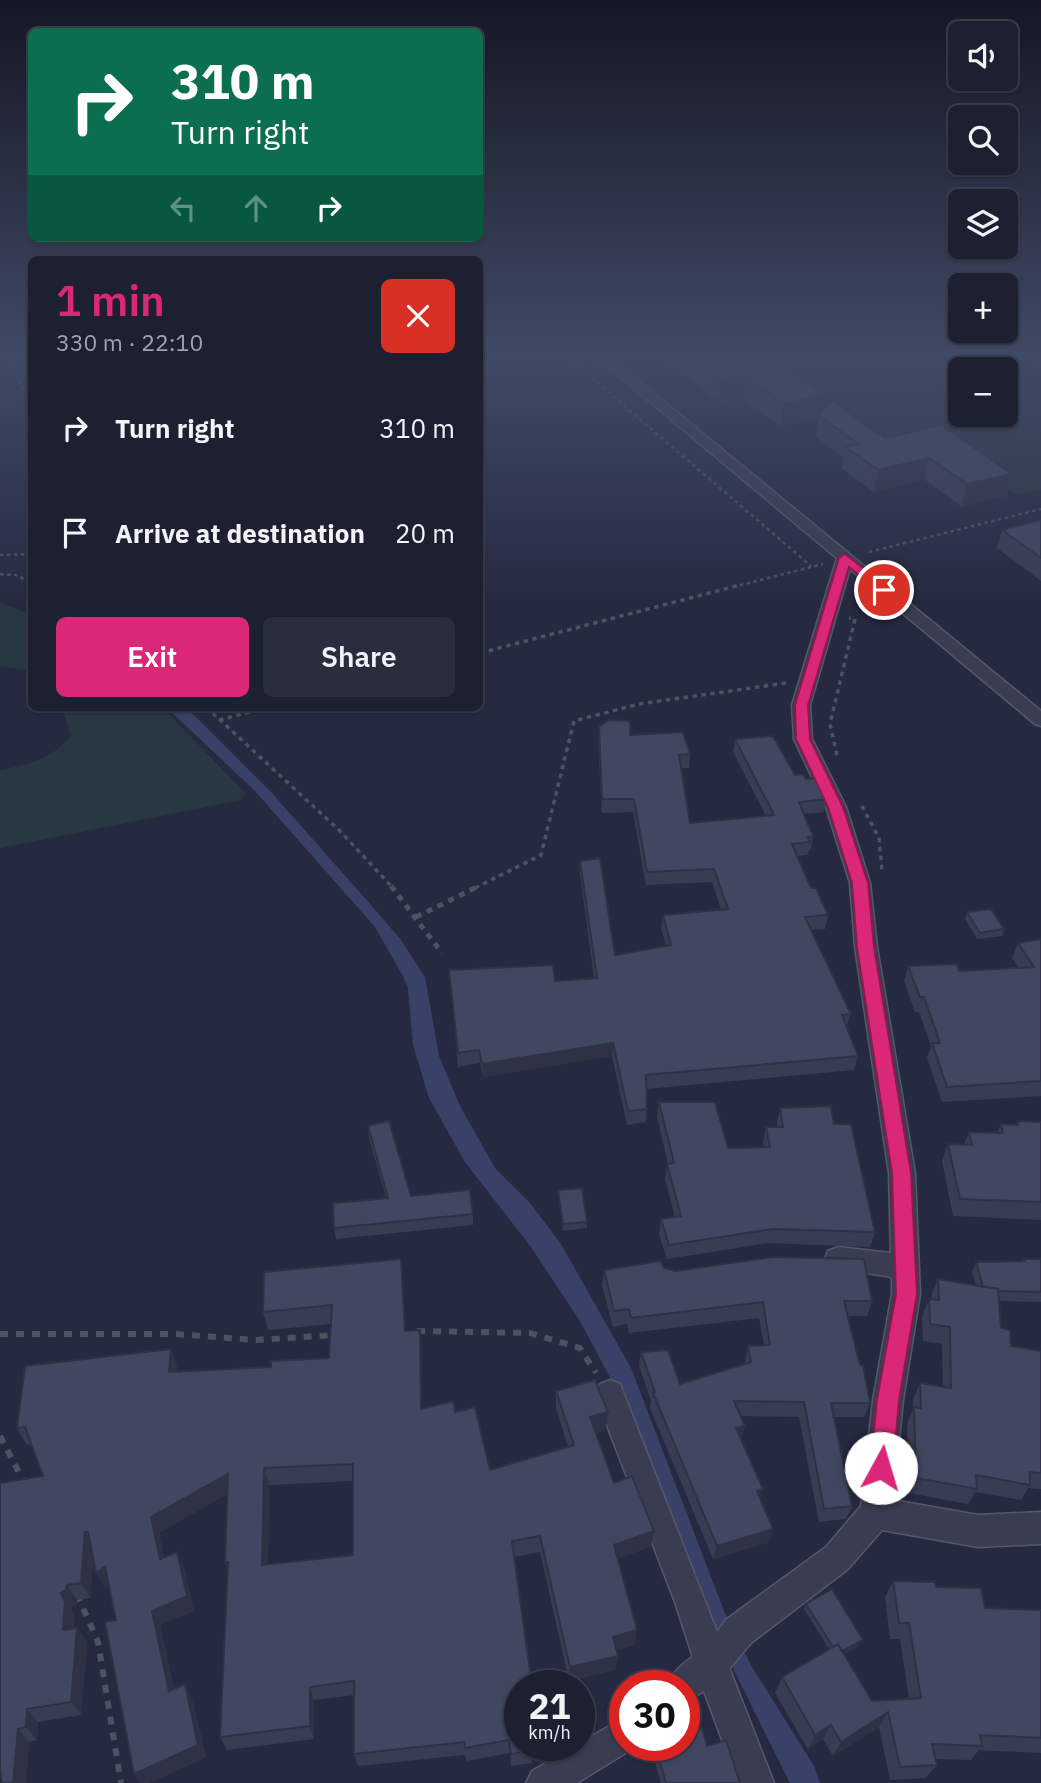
<!DOCTYPE html>
<html lang="en">
<head>
<meta charset="utf-8">
<style>
  :root { --surface:#1c2031; --page:#292d3d; --text:#f1f3f6; --muted:#a0a3ab; --line:#3a3e4d; --accent:#db2777 }
  body { margin:0; font-family:"IBM Plex Sans",sans-serif; background:var(--page); color:var(--text); height:100vh; display:flex; flex-direction:column; font-size:26px; white-space:nowrap }
  * { box-sizing:border-box; margin:0 }
  p { font-size:23px; color:var(--muted) }
  .icon { flex:none; width:38px; height:38px; fill:none; stroke:currentColor; stroke-width:2; stroke-linecap:round; stroke-linejoin:round }
  .map { position:relative; flex:1; overflow:hidden }
  .panel { position:absolute; left:28px; top:256px; width:455px; height:455px; display:flex; flex-direction:column; background:var(--surface); border-radius:10px; box-shadow:0 2px 5px #0004,0 0 0 2px var(--line) }
  .panel>* { flex:none }
  .guide { position:absolute; left:28px; top:28px; width:455px; height:214px; border-radius:10px; box-shadow:0 2px 5px #0004,0 0 0 2px var(--line); background:#0b6e4f; color:#fff; overflow:hidden }
  .buttons { position:absolute; left:948px; top:21px; display:grid; gap:14px }
  .buttons a { display:grid; place-items:center; width:70px; height:70px; border-radius:10px; background:var(--surface); box-shadow:0 2px 5px #0004,0 0 0 2px var(--line); font-size:35px }
  .speed { position:absolute; left:504px; top:1670px; display:flex; gap:14px; font-size:35px; font-weight:700; text-align:center }
  .speed>* { display:grid; place-content:center; width:91px; height:91px; border-radius:50%; background:var(--surface); box-shadow:0 2px 5px #0004,0 0 0 2px var(--line); line-height:1 }
  .speed small { font-size:18px; font-weight:400 }
  .speed .limit { border:10px solid #d22; background:#fff; color:#111 }
  .pin { position:absolute; display:grid; place-items:center; width:60px; height:60px; color:#fff; margin:-30px; border:4px solid #fff; border-radius:50%; box-shadow:0 2px 7px #0007 }
  .me { position:absolute; width:77px; margin:-38px; rotate:6deg; stroke-linejoin:round; filter:drop-shadow(0 0 5px #0008) }
  .turn { display:flex; align-items:center; gap:24px; height:147px; padding:0 28px; font-size:32px }
  .turn .icon { width:91px; height:91px; stroke-width:2.5 }
  .turn b { display:block; font-size:49px; line-height:60px }
  .lanes { display:flex; align-items:center; height:66px; padding:0 28px; background:#0003; justify-content:center; gap:35px; direction:ltr }
  .lanes .off { opacity:.35 }
  .round { display:grid; place-items:center; flex:none; width:74px; height:74px; border-radius:10px; background:var(--page) }
  .headline { display:flex; align-items:center; justify-content:space-between; height:119px; padding:0 28px }
  h1 { font-size:42px; font-weight:600; line-height:52px; color:var(--accent) }
  .cta { display:flex; gap:14px; margin-top:auto; padding:14px 28px }
  .cta a { flex:1; height:80px; border-radius:10px; background:var(--accent); color:#fff; font-size:28px; font-weight:600; line-height:80px; text-align:center }
  .cta a+a { background:var(--page); color:var(--text) }
  ul { padding:0; list-style:none }
  li { display:flex; align-items:center; gap:21px; height:105px; padding:0 28px }
  li div { flex:1 }
  li b { display:block; font-size:26px }
  li em { font-style:normal }
  .map>svg:first-child { display:block }
  .green { fill:#283842 }
  .water { fill:#3a4168 }
  .lines { fill:none; stroke-linecap:round; stroke-linejoin:round }
  .minor-casing { stroke:#55586b; stroke-width:3 }
  .tertiary-casing { stroke:#55586b; stroke-width:3 }
  .path-far3 { stroke:#46555f; stroke-width:2.5; stroke-dasharray:3.5 3.5; stroke-linecap:butt }
  .path-far2 { stroke:#46555f; stroke-width:3.5; stroke-dasharray:4.5 4.5; stroke-linecap:butt }
  .path-far1 { stroke:#46555f; stroke-width:5; stroke-dasharray:6 6; stroke-linecap:butt }
  .path { stroke:#46555f; stroke-width:6; stroke-dasharray:8 8; stroke-linecap:butt }
  .minor { fill:#3a3d51; fill-rule:evenodd }
  .tertiary { fill:#3a3d51; fill-rule:evenodd }
  .wall { fill:#393d53; fill-rule:evenodd }
  .shaded-wall { fill:#2e3244 }
  .building { fill:#424761; stroke:#2e3244; stroke-width:2; fill-rule:evenodd }
  .route { fill:#db2777; stroke:#8e194d; stroke-width:2 }
</style>
</head>
<body>
<div class="map">
<svg width="1041" height="1783" viewBox="0 0 1041 1783">
  <rect width="100%" height="100%" fill="#262a41"/>
  <!-- green -->
  <g class="green">
    <path d="M746 355H971L995 369H961V415H1006V376L1041 396V489L1017 495 939 442 887 454Z"/>
    <path d="M0 602 31 615V671L0 666Z"/>
    <path d="M62 707H162L246 794 241 800 0 848V770C27 765 52 759 71 736Z"/>
  </g>
  <!-- water -->
  <path class="water" d="M166 707H186L271 792 371 905 401 940 425 977 439 1056 460 1106 495 1168 530 1203 561 1244 631 1368 724 1611 752 1667 814 1766 820 1783H790L702 1606 613 1383 580 1321 531 1247 465 1162 429 1098 413 1045 408 988 403 976 375 927 254 790Z"/>
  <g class="lines">
    <!-- minor casing -->
    <g class="minor-casing">
      <path id="minor" d="M845 553 853 558 810 705 812 739 846 807 870 883 877 947 915 1173 920 1294 903 1400 893 1500 978 1515 1041 1512V1544L978 1547 882 1530 848 1569 751 1643 723 1676 711 1681 699 1676 675 1602 595 1394 600 1384 610 1380 620 1384 717 1632 727 1619 826 1547 861 1506 873 1400 892 1294V1277L828 1267 825 1259 828 1251 838 1247 891 1253 889 1173 855 947 850 883 826 807 794 739 792 705 837 558Z"/>
    </g>
    <!-- tertiary casing -->
    <g class="tertiary-casing">
      <g id="tertiary">
        <path d="M594 355H607L1041 711V726L1035 724Z"/>
        <path d="M711 1647 723 1652 774 1783H738L704 1691 684 1703V1685H667C675 1667 693 1655 711 1647Z"/>
        <path d="M625 1717V1745L637 1746 577 1783H526L532 1771Z"/>
      </g>
    </g>
    <!-- path-far3 -->
    <g class="path-far3">
      <path d="M8 355 32 408"/>
      <path d="M565 355 811 566"/>
      <path d="M1026 355 1041 363"/>
      <path d="M869 552 1041 509"/>
      <path d="M0 555 32 554"/>
      <path d="M0 574 16 575 32 583"/>
      <path d="M733 587 823 564"/>
    </g>
    <!-- path-far2 -->
    <g class="path-far2">
      <path d="M480 653 740 585"/>
      <path d="M206 707 339 830 393 888"/>
      <path d="M219 720 269 707"/>
      <path d="M837 755 830 724 855 619 849 618"/>
      <path d="M862 806 879 838 882 871"/>
      <path d="M475 888 541 855 574 721 639 704 786 683"/>
    </g>
    <!-- path-far1 -->
    <g class="path-far1">
      <path d="M391 886 442 953"/>
      <path d="M416 917 479 886"/>
    </g>
    <!-- path -->
    <g class="path">
      <path d="M417 1331 530 1333 580 1348 596 1373"/>
      <path d="M0 1334H175L255 1340 335 1335"/>
      <path d="M0 1436 24 1482"/>
      <path d="M77 1594 98 1642 121 1783"/>
    </g>
    <!-- minor -->
    <use href="#minor" class="minor"/>
    <!-- tertiary -->
    <use href="#tertiary" class="tertiary"/>
  </g>
  <!-- wall -->
  <g class="wall">
    <path d="M665 355H775L823 410 885 438 1012 474 1006 496 962 507 924 479 874 492 842 469 844 458 816 437 819 418 781 426 742 398 719 402 665 360Z"/>
    <path d="M1041 520V581L997 548 1002 530Z"/>
    <path d="M599 727 630 735 690 754 689 768H681L690 823 766 816 733 752 735 739 795 775 806 779 827 799 824 812 804 814 813 836 811 849 809 850 808 855 798 856 811 888 828 915 825 929 811 930 851 1014 846 1027 858 1056 854 1070 646 1089 647 1109 646 1122 627 1125 612 1056 483 1077 480 1063 458 1067 449 970 555 981 594 979 580 874V861L615 955 666 946 661 928 663 915 721 910 712 882 646 885 633 812 602 813 598 740Z"/>
    <path d="M967 912 1004 929 1002 936 977 939 965 919Z"/>
    <path d="M1041 939V1096L942 1102 927 1058 931 1046 919 1012H915L904 981 908 966 959 971 1019 968 1012 958 1018 943Z"/>
    <path d="M659 1102 728 1148 764 1147 763 1142 766 1127H777V1123L780 1108 834 1124 875 1232 870 1247 769 1243 667 1259 659 1234 661 1219 675 1217 665 1179 667 1164H668L657 1117Z"/>
    <path d="M1018 1121 1041 1122V1220L953 1216 942 1161 948 1144H964L969 1132 997 1133 1001 1124 1016 1125Z"/>
    <path d="M368 1126 411 1196 473 1214V1225L336 1239 334 1228 386 1198 369 1138Z"/>
    <path d="M558 1190 587 1222V1228L563 1231 558 1196Z"/>
    <path d="M401 1259 406 1331 422 1348V1409L455 1412 490 1470 568 1447 556 1408V1391L606 1430 596 1433 614 1483 651 1546 618 1559 635 1645 616 1650 618 1656 615 1670 569 1681 540 1552 514 1557 520 1745H538V1750H532V1763L511 1766 510 1753 466 1761 465 1755 358 1766 354 1754V1695L314 1700V1739L227 1750 220 1737 228 1570 225 1562 227 1494 159 1533 164 1558 184 1568 194 1611 160 1625 174 1689 192 1698 206 1757 149 1783H141L134 1774 116 1620 109 1586 105 1588 96 1573 93 1560 90 1598 77 1600 76 1605 71 1608 75 1617 74 1628H77L87 1642 81 1715 38 1722 37 1740 29 1742 26 1783H2L43 1476 32 1444 27 1445 17 1428 171 1349 177 1366V1371L271 1367 329 1358 331 1324 268 1330 263 1312ZM353 1481V1555L268 1565 269 1485Z"/>
    <path d="M1023 1259H1041V1302L999 1301 1001 1328 1011 1346 1041 1351V1489L1028 1488 1021 1500 975 1492 968 1504 909 1493 907 1423 913 1410V1399L920 1383 943 1386 942 1344 923 1341 922 1316 929 1299H931V1296L938 1279 976 1285 972 1272 976 1262 1022 1261Z"/>
    <path d="M664 1268 676 1271 872 1301 867 1316H848L870 1403 864 1417H834L852 1506 846 1519 819 1522 799 1417 740 1416 745 1426 741 1439 760 1498 769 1542 713 1559 650 1408 651 1401 639 1366 641 1352 680 1384 745 1364V1361L748 1346 764 1345 759 1318 629 1333 627 1324 613 1327 602 1285 604 1270Z"/>
    <path d="M893 1581 936 1587 985 1608 1041 1610V1753L979 1750 971 1760 935 1759 937 1765 926 1778 890 1780 879 1727 833 1756 823 1739 808 1749 775 1693 782 1677 829 1649 804 1609 806 1604 860 1645 844 1654 872 1701 909 1699 900 1639H890L885 1597Z"/>
    <path d="M654 1745 707 1746 740 1783H661L652 1752Z"/>
  </g>
  <!-- shaded-wall -->
  <g class="shaded-wall">
    <path d="M745 376 742 398 719 402 721 380Z"/>
    <path d="M826 395 822 417 819 416V418L781 426 784 404Z"/>
    <path d="M929 458 924 479 874 492 878 470Z"/>
    <path d="M1012 474 1006 496 962 507 967 484Z"/>
    <path d="M613 1043 612 1056 483 1077 482 1064Z"/>
    <path d="M401 1259 403 1277 407 1349 405 1331Z"/>
    <path d="M420 1330 422 1348V1426L421 1409Z"/>
    <path d="M171 1349 177 1366 176 1389 169 1372Z"/>
    <path d="M608 1412 606 1430 589 1434 590 1417Z"/>
    <path d="M745 1426 741 1440 736 1428Z"/>
    <path d="M264 1468 269 1485 268 1581 262 1565Z"/>
    <path d="M228 1474 234 1490 159 1533 168 1574 160 1559 151 1517Z"/>
    <path d="M763 1489 759 1502 757 1491Z"/>
    <path d="M773 1529 769 1542 713 1559 717 1546Z"/>
    <path d="M654 1531 651 1546 613 1561 614 1545Z"/>
    <path d="M85 1532 94 1547 90 1598 81 1583Z"/>
    <path d="M177 1552 184 1568 194 1611 160 1625 177 1704 169 1691 152 1611Z"/>
    <path d="M105 1567 114 1583 105 1588 96 1573Z"/>
    <path d="M67 1585 77 1600 76 1605 71 1608 75 1617 73 1645 63 1630 61 1593Z"/>
    <path d="M77 1628 87 1642 81 1715 71 1702Z"/>
    <path d="M637 1630 635 1645 611 1651 613 1637Z"/>
    <path d="M863 1640 860 1645 834 1659 837 1654Z"/>
    <path d="M618 1656 615 1670 569 1681 570 1667Z"/>
    <path d="M185 1684 192 1698 206 1757 149 1783H141L134 1774Z"/>
    <path d="M310 1687 314 1700V1739L310 1726Z"/>
    <path d="M27 1709 38 1722 37 1740 26 1727Z"/>
    <path d="M888 1712 879 1727 833 1756 841 1742Z"/>
    <path d="M831 1725 823 1739 808 1749 815 1735Z"/>
    <path d="M18 1729 29 1742 26 1783H13Z"/>
  </g>
  <!-- building -->
  <g class="building">
    <path d="M687 355H775L787 363 782 364 826 395 784 404 745 376 721 380Z"/>
    <path d="M831 400 885 438 941 425 1012 474 967 484 929 458 878 470 846 447 859 444 819 416Z"/>
    <path d="M1041 520V558L1002 530Z"/>
    <path d="M608 720 630 721V735L683 732 690 754 679 755 690 823 774 815 735 739 773 736 795 775 803 774 806 779 815 778 827 799 799 802 813 836 808 837 810 842 792 844 811 888H816L828 915 805 917 851 1014 842 1015 858 1056 646 1075 647 1109 628 1111 613 1043 482 1064 479 1050 458 1053 449 970 553 965 555 981 597 978 580 861 600 858 615 955 671 945 663 915 728 909 714 869 647 872 634 799H602L599 727Z"/>
    <path d="M991 909 1004 929 980 933 967 912Z"/>
    <path d="M1041 939V1081L947 1087 932 1043H940L924 997H920L908 966 957 964 959 971 1034 967 1018 943Z"/>
    <path d="M659 1102H715L728 1148 770 1147 766 1127H783L780 1108 831 1106 834 1124H851L875 1232 773 1229 669 1245 661 1219 681 1216 667 1164 674 1163Z"/>
    <path d="M389 1121 411 1196 470 1190 473 1214 334 1228 333 1203 388 1198 368 1126Z"/>
    <path d="M1018 1121 1041 1122V1202L960 1199 948 1144 972 1145 969 1132 1003 1133 1001 1124 1018 1125Z"/>
    <path d="M582 1188 587 1222 563 1224 558 1190Z"/>
    <path d="M773 1257 864 1259 872 1301H844L860 1365H863L870 1403H831L852 1506 824 1509 804 1402 734 1401 745 1426 736 1428 763 1489 757 1491 773 1529 717 1546 653 1393 655 1392 641 1352 668 1350 680 1384 751 1362 748 1346 770 1345 763 1302 631 1318 629 1309 614 1311 604 1270 660 1261 664 1268 676 1271Z"/>
    <path d="M401 1259 405 1331 420 1330 421 1409 453 1401 455 1412 475 1407 490 1470 574 1445 556 1391 595 1380 608 1412 590 1417 614 1483 632 1476 654 1531 614 1545 637 1630 613 1637 618 1656 570 1667 540 1536 512 1541 532 1685H520V1745H532V1750L511 1754 509 1740 465 1748 464 1742 354 1754V1681L310 1687V1726L220 1737 228 1562H225L228 1474 151 1517 160 1559 177 1552 187 1596 152 1611 169 1691 185 1684 198 1745 134 1774 105 1622 116 1620 105 1567 96 1573 88 1532H85L81 1583 67 1585 66 1590 61 1593 65 1602 63 1630 77 1628 71 1702 27 1709 26 1727 18 1729 13 1783H2L0 1771V1483L43 1476 25 1427 17 1428 25 1366 171 1349 169 1372 271 1367V1361L329 1358 332 1305 263 1312 264 1272ZM353 1464V1555L262 1565 264 1468Z"/>
    <path d="M1023 1259H1041V1292L998 1291V1289L983 1287 976 1262 1024 1261Z"/>
    <path d="M938 1279 998 1289 1001 1328 1010 1330 1011 1346 1041 1351V1473L1030 1472V1485L976 1475 977 1489 916 1478 914 1407 921 1408 920 1383 951 1388 950 1327 930 1324 929 1299 939 1300Z"/>
    <path d="M893 1581 935 1582 936 1587 981 1588 985 1608 1041 1610V1738L980 1735 982 1746 932 1744 937 1765 900 1767 888 1712 841 1742 831 1725 815 1735 782 1677 838 1644 872 1701 921 1698 909 1623H899Z"/>
    <path d="M832 1589 863 1640 842 1651 838 1644 833 1647 806 1604Z"/>
    <path d="M702 1728 707 1746 726 1740 740 1783H666L655 1745H684V1734Z"/>
  </g>
  <!-- sky -->
  <linearGradient id="sky" x2="0" y2="1"><stop stop-color="#151724"/><stop offset="0.59" stop-color="#414a65"/><stop offset="1" stop-color="#414a65" stop-opacity="0"/></linearGradient>
  <rect width="1041" height="604" fill="url(#sky)"/>
  <!-- route -->
  <path class="route" d="M845 554 891 590 880 593 849 567 808 705 810 739 843 807 868 883 874 947 911 1173 917 1294 899 1400 893 1468 889 1476 881 1479 873 1476 870 1468 877 1400 896 1294 892 1173 857 947 852 883 828 807 796 739 795 705 839 558Z"/>
</svg>
<div class="buttons">
<a><svg class="icon" aria-label="sound" viewBox="0 0 24 24"><path d="M4 9h4l5-4v14l-5-4H4zM17 9q2 3 0 6"/></svg></a>
<a><svg class="icon" aria-label="search" viewBox="0 0 24 24"><circle cx="10" cy="10" r="6"/><path d="M15 15l6 6"/></svg></a>
<a><svg class="icon" aria-label="layers" viewBox="0 0 24 24"><path d="M12 4l9 5-9 5-9-5zM3 14l9 5 9-5"/></svg></a>
<a>+</a>
<a>−</a>
</div>
<div class="speed"><div>21<small>km/h</small></div><div class="limit">30</div></div>
<div class="pin" style="left:884px;top:590px;background:#d93025"><svg class="icon" aria-label="arrive" viewBox="0 0 24 24"><path d="M6 21V4h12l-3 4 3 4H6"/></svg></div>
<svg class="me" style="left:881px;top:1468px" viewBox="-20 -20 40 40"><circle r="19" fill="#fff"/><path d="M0-13L10 11 0 6-10 11z" fill="#db2777"/></svg>
<div class="guide">
<div class="turn"><svg class="icon" aria-label="right" viewBox="0 0 24 24"><path d="M7 20v-9h11M14 6l5 5-5 5"/></svg><div><b>310 m</b>Turn right</div></div>
<div class="lanes"><svg class="icon off" aria-label="left" viewBox="0 0 24 24"><path d="M17 20v-9H6M10 6l-5 5 5 5"/></svg><svg class="icon off" aria-label="ahead" viewBox="0 0 24 24"><path d="M12 20V5M6 11l6-6 6 6"/></svg><svg class="icon" aria-label="right" viewBox="0 0 24 24"><path d="M7 20v-9h11M14 6l5 5-5 5"/></svg></div>
</div>
<section class="panel">
<div class="headline"><div><h1>1 min</h1><p>330 m · 22:10</p></div><a class="round" style="background:#d93025;color:#fff"><svg class="icon" aria-label="close" viewBox="0 0 24 24"><path d="M6 6l12 12M18 6L6 18"/></svg></a></div>
<ul>
<li><svg class="icon" aria-label="right" viewBox="0 0 24 24"><path d="M7 20v-9h11M14 6l5 5-5 5"/></svg><div><b>Turn right</b></div><em>310 m</em></li>
<li><svg class="icon" aria-label="arrive" viewBox="0 0 24 24"><path d="M6 21V4h12l-3 4 3 4H6"/></svg><div><b>Arrive at destination</b></div><em>20 m</em></li>
</ul>
<div class="cta"><a>Exit</a><a>Share</a></div>
</section>
</div>
</body>
</html>
